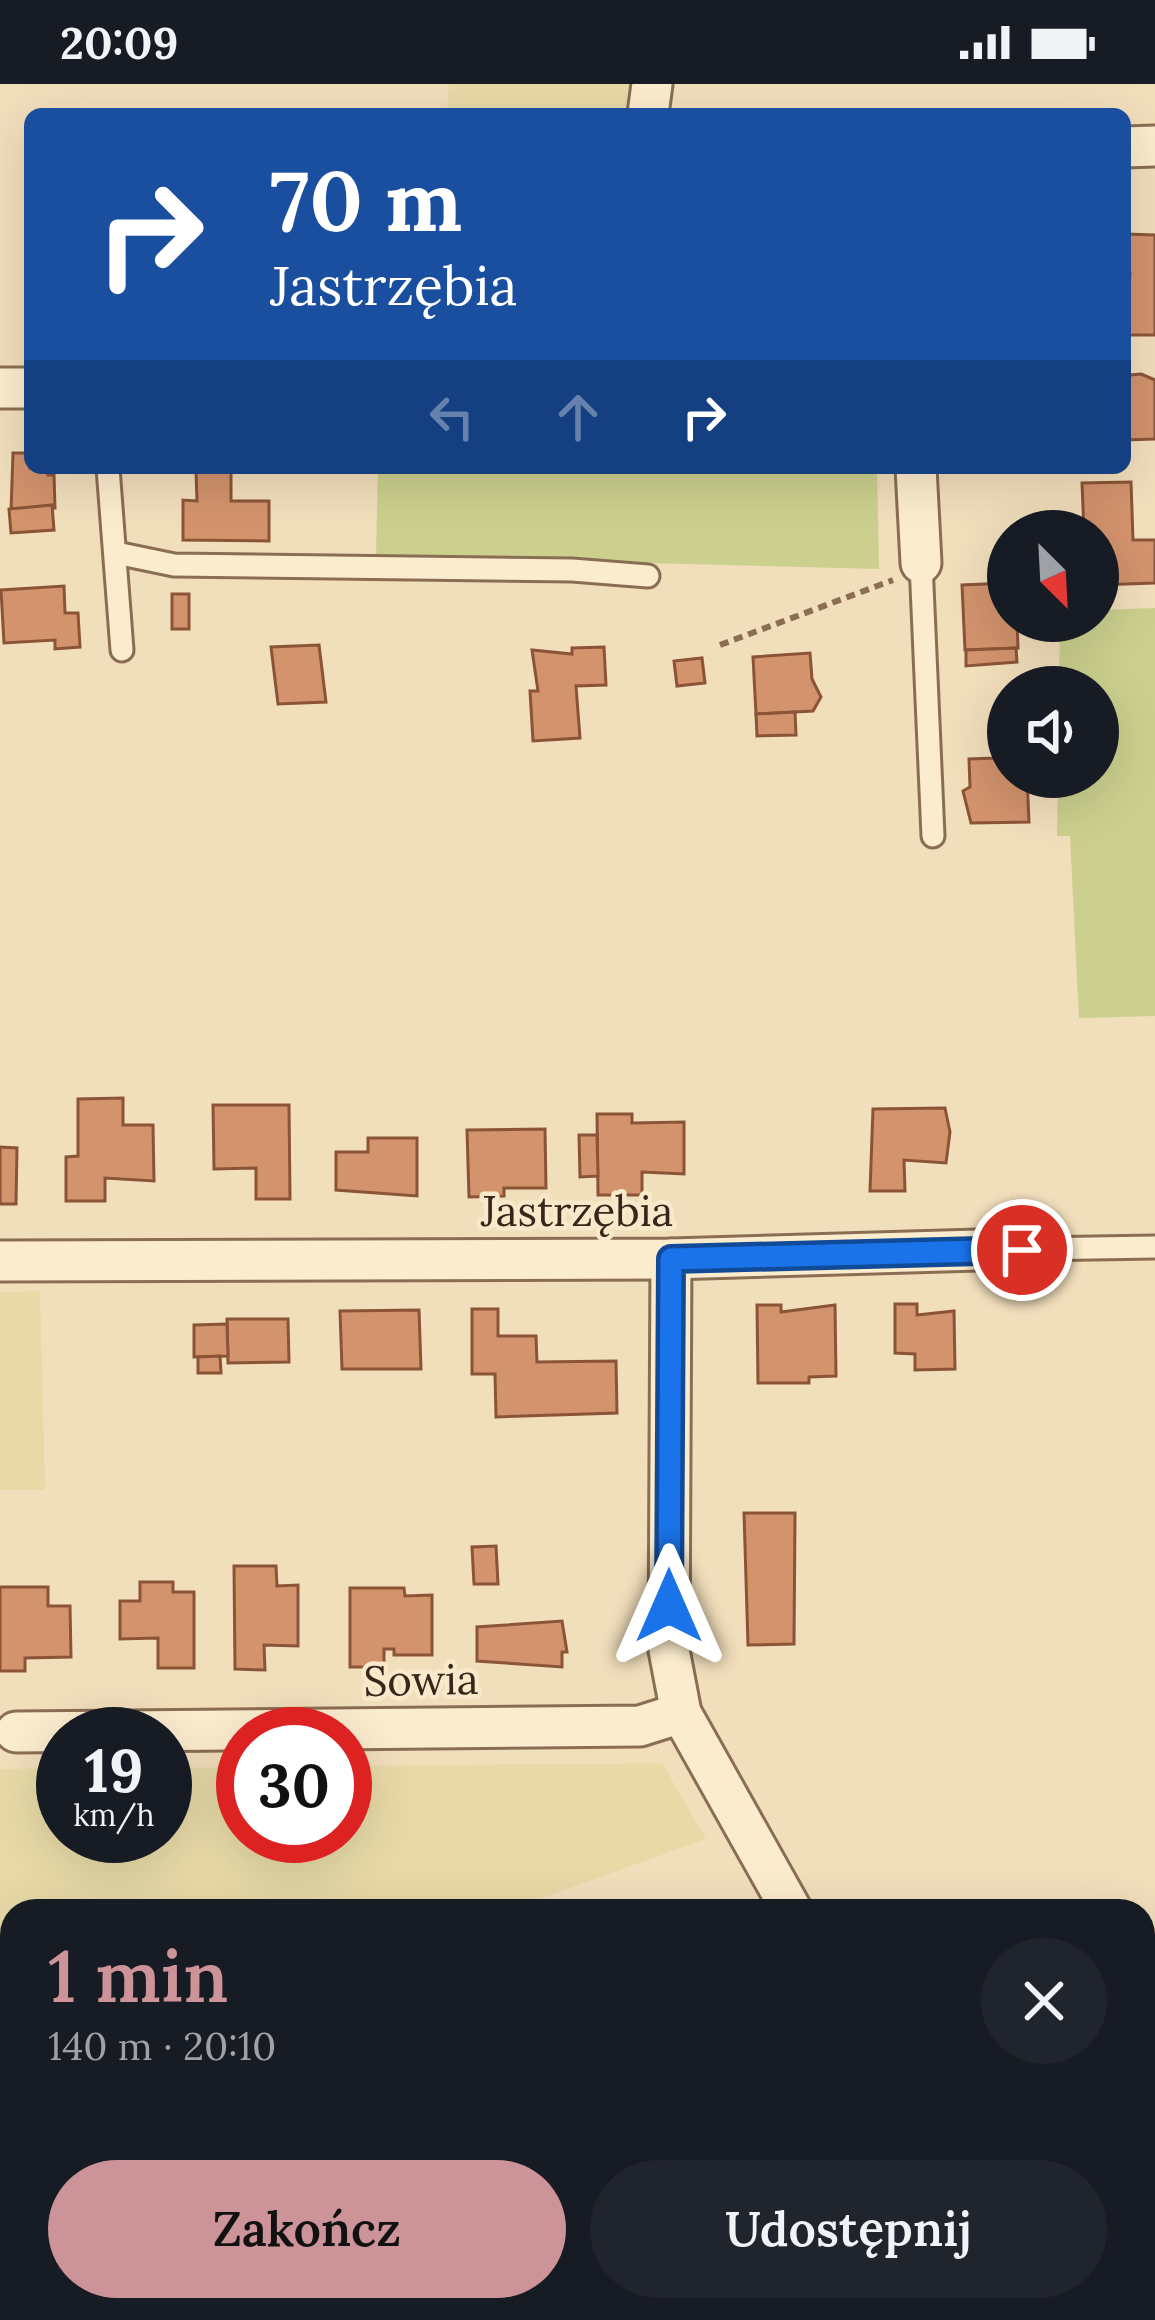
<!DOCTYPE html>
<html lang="pl">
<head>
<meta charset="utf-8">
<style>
  :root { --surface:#171b24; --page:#20242c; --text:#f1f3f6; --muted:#9ea1a6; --accent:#cc9398 }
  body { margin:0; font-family:Lora,serif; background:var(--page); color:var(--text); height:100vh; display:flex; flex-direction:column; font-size:45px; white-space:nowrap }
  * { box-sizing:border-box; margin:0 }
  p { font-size:39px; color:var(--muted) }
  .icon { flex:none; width:66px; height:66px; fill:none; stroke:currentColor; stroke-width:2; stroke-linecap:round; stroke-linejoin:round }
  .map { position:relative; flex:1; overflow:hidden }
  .drawer { position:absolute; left:0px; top:1815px; width:1155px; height:423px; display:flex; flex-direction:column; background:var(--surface); border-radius:36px 36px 0 0; box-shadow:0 12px 48px #0002 }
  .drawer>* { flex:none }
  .banner { position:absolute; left:24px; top:24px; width:1107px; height:366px; border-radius:18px; box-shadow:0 12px 48px #0002; background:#1a4fa0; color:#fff; overflow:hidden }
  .needle { width:78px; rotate:156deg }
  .tools { position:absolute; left:987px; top:426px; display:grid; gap:24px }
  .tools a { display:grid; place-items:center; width:132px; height:132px; border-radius:50%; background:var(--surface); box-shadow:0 12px 48px #0002; font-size:60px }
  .speed { position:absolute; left:36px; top:1623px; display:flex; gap:24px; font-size:60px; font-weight:700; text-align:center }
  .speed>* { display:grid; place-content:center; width:156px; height:156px; border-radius:50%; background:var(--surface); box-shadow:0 12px 48px #0002; line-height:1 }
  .speed small { font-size:30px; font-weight:400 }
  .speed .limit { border:18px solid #d22; background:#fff; color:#111 }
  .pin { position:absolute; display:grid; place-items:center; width:102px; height:102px; color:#fff; margin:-51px; border:6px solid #fff; border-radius:50%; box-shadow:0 3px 12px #0007 }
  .me { position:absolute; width:132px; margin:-66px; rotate:0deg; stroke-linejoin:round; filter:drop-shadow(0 0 9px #0008) }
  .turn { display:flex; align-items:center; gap:42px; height:252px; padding:0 48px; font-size:54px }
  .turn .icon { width:156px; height:156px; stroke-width:2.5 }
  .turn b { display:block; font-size:84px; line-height:102px }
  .lanes { display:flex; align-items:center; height:114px; padding:0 48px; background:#0003; justify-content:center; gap:60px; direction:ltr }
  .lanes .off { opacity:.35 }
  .round { display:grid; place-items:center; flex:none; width:126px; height:126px; border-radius:63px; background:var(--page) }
  .headline { display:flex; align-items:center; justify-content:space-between; height:204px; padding:0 48px }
  h1 { font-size:72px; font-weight:600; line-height:90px; color:var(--accent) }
  .action { display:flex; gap:24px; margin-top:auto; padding:24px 48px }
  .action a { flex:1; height:138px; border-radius:72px; background:var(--accent); color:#111; font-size:48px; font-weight:600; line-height:138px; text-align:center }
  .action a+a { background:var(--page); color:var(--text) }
  .status { display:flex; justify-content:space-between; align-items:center; height:84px; padding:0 60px; background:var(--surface); direction:ltr }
  .status svg { height:33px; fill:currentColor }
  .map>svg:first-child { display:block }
  .farmland { fill:#e8daa7 }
  .green { fill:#cbd08e }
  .building { fill:#d3936d; stroke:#8b5437; stroke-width:3 }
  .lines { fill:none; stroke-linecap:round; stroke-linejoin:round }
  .lane-casing { stroke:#8a6e53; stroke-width:27 }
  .street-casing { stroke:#8a6e53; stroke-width:45 }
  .path { stroke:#8a6e53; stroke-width:6; stroke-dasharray:9 6; stroke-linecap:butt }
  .lane { stroke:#fcecce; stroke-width:21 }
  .street { stroke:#fcecce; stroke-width:39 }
  .route-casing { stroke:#114b97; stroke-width:30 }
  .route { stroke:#1a73e8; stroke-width:21 }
  .labels { text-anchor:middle; stroke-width:9; stroke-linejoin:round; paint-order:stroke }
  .street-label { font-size:42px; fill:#37271a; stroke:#f8e9cb }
</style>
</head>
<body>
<div class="status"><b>20:09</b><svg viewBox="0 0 49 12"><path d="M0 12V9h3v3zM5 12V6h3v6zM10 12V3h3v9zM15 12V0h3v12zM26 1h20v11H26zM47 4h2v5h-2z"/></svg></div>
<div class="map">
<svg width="1155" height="2236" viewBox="0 0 1155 2236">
  <rect width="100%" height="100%" fill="#f1debb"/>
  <!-- farmland -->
  <g class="farmland">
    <path d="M449 0H632L628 30H447Z"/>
    <path d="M40 1207 45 1406H0V1208Z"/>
    <path d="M662 1679 706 1755 505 1827H12V1996L0 2000V1685L63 1684V1752H165V1684L243 1683V1752H345V1682Z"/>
  </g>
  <!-- green -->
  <g class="green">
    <path d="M378 384H877L879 485 376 472Z"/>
    <path d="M1155 524V932L1079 934 1070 752H1057L1058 693H1098V603H1059L1060 537H1098V526Z"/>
  </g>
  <!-- building -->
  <g class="building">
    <path d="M1125 150 1155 151V251H1125L1130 190H1125Z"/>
    <path d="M1141 290 1155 296V355L1125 356V298L1130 291Z"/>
    <path d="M13 369H30V384H47L48 391H54L55 424 11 427Z"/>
    <path d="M196 387H231V417H269V457L183 456V416L197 417Z"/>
    <path d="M1131 398 1133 456H1155V499L1098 501V447H1084L1082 399Z"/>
    <path d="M52 421 54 446 11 449 9 425Z"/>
    <path d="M1008 499V537H1017L1018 564 965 566 962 501Z"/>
    <path d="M64 502 65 529H78L80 563 55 565V556L4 559 1 506Z"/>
    <rect x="172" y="510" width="17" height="35"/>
    <path d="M319 561 326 618 278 620 271 563Z"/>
    <path d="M604 563 606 601 576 602 580 654 533 657 530 607H538L532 566 572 570V564Z"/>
    <path d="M1016 564 1017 578 966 582V566Z"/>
    <path d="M810 569 812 595 821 613 813 627 756 630 753 573Z"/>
    <path d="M702 574 705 599 677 602 674 577Z"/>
    <path d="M795 628 796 651 757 652 756 630Z"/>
    <path d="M1004 667 1008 693H1027L1029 738 971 739 963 707 970 703 969 675 996 674Z"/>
    <path d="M123 1014V1041H153L154 1097 105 1094V1117H66V1073L78 1072V1015Z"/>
    <path d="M213 1021H289L290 1115H256V1084L214 1085Z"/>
    <path d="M945 1024 950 1048 946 1079 904 1076 905 1107H870L873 1025Z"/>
    <path d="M597 1030H632V1039L684 1038V1090L642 1088V1111H598Z"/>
    <path d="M545 1045 546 1104H504V1112L469 1113 467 1046Z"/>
    <path d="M579 1051H597L598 1092 580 1093Z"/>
    <path d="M368 1054H417V1112L336 1106V1068H368Z"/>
    <path d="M0 1063 17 1064 16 1120H0Z"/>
    <path d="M895 1220H917V1231L954 1227 955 1285 915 1286V1270L895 1269Z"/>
    <path d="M757 1221H781V1228L835 1221 836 1292 809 1293V1299H758Z"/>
    <path d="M472 1225H498V1252H536L537 1278 616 1277 617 1329 496 1333 495 1290H472Z"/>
    <path d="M419 1226 421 1285H342L340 1227Z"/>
    <path d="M227 1235H288L289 1278 228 1279Z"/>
    <path d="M227 1240 228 1272 194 1273V1241Z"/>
    <path d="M220 1272 221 1289H198V1273Z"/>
    <path d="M744 1429H795L794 1560 748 1561Z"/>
    <path d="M496 1462 498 1500H474L472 1463Z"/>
    <path d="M234 1482H276L277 1502 298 1501V1562L264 1561 265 1586 235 1585Z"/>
    <path d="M140 1498H173V1508H194V1584H158V1554L120 1555V1517H140Z"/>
    <path d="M0 1503H48V1522H70L71 1573 25 1574V1587H0Z"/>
    <path d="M350 1504H404L405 1512 432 1511V1571H394V1565H384V1583H350Z"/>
    <path d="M562 1537 567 1568H562V1583L477 1577V1543Z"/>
    <path d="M1143 1927 1155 1961V1982L1143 1986Z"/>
    <path d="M182 2226H207L210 2236H156Z"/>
    <path d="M1061 2226H1135L1138 2234 1065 2236Z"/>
  </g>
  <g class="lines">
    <!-- lane casing -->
    <g class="lane-casing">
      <g id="lane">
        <path d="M108 384 122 566"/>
        <path d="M116 469 174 481 572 486 648 492"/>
        <path d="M921 479 933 752"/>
        <path d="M978 1166 1155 1163"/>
        <path d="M1001 2226 1005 2236"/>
      </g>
    </g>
    <!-- street casing -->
    <g class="street-casing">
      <g id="street">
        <path d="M648 30 652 0"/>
        <path d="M1125 63 1155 62"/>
        <path d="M0 304H30"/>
        <path d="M916 384 921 479"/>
        <path d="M671 1175 669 1566 681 1629 792 1827"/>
        <path d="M0 1177 671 1175 978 1166"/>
        <path d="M16 1648 640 1642 681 1629"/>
        <path d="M1143 2079 1155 2074"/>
        <path d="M700 2236 728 2226"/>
      </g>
    </g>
    <!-- path -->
    <path class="path" d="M720 561 893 496"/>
    <!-- lane -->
    <use href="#lane" class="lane"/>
    <!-- street -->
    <use href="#street" class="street"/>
  </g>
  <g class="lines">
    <!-- route casing -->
    <g class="route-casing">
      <path id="route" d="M669 1522 671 1175 1022 1166"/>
    </g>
    <!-- route -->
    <use href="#route" class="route"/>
  </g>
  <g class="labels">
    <!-- street labels -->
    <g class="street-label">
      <text x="577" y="1142">Jastrzębia</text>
      <text transform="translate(421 1596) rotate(-1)" y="15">Sowia</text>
    </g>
  </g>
</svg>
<div class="tools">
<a><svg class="needle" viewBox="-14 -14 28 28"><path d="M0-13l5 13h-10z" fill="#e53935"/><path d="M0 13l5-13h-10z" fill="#9ea1a6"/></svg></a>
<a><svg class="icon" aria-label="sound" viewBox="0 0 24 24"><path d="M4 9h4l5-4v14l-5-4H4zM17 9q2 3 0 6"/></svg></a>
</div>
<div class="speed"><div>19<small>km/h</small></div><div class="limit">30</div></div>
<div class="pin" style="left:1022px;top:1166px;background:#d93025"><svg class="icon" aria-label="arrive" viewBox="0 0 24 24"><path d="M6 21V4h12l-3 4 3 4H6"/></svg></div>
<svg class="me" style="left:669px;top:1522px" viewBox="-20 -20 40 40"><path d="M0-17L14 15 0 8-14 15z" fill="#1a73e8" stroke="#fff" stroke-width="4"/></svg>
<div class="banner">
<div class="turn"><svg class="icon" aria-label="right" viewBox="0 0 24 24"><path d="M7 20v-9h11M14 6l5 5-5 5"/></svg><div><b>70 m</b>Jastrzębia</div></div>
<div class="lanes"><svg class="icon off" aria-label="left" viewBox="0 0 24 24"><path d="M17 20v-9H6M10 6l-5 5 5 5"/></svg><svg class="icon off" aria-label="ahead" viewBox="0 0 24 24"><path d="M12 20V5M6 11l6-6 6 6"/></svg><svg class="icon" aria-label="right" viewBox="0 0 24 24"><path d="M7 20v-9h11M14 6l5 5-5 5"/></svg></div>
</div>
<section class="drawer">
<div class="headline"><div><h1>1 min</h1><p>140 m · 20:10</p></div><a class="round"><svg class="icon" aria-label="close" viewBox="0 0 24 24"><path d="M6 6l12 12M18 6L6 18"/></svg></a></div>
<div class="action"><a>Zakończ</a><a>Udostępnij</a></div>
</section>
</div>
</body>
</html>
